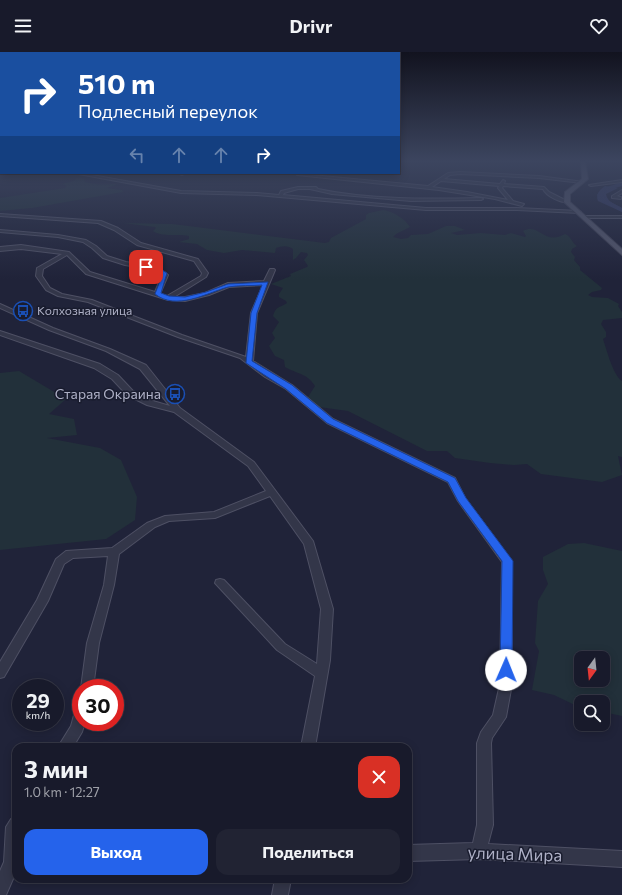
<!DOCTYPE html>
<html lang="ru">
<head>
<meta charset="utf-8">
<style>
  :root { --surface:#181a2b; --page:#212333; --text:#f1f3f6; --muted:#9fa1a9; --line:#363847; --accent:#2563eb }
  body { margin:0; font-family:Commissioner,sans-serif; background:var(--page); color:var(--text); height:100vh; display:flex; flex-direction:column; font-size:15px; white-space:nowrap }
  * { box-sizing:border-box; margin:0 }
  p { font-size:13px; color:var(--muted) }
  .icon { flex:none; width:22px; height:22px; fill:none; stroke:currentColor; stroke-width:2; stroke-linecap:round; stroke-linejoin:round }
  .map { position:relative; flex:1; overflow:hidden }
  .panel { position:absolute; left:12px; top:691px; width:400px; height:140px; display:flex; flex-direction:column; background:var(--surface); border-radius:12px; box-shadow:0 2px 10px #0003,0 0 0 1px var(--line) }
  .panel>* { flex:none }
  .top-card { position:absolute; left:0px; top:0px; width:400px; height:122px; box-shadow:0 2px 10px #0003,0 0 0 1px var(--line); background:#1a4fa0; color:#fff; overflow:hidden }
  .needle { width:26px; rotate:195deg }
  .fabs { position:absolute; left:574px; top:599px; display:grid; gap:8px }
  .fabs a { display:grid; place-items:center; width:36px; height:36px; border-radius:8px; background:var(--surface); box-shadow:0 2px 10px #0003,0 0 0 1px var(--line); font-size:20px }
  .speed { position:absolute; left:12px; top:627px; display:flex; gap:8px; font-size:20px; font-weight:700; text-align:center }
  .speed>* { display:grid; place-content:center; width:52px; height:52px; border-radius:50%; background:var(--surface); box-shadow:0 2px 10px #0003,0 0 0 1px var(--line); line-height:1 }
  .speed small { font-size:10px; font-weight:400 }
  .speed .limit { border:6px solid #d22; background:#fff; color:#111 }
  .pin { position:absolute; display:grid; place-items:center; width:34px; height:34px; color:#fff; margin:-17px; border-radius:8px; box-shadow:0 2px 6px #0006 }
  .me { position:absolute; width:44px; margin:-22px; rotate:1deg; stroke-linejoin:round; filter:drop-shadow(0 0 3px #0008) }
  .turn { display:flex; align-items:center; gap:14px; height:84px; padding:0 12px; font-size:18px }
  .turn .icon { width:52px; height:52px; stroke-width:2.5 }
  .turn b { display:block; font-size:28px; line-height:34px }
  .lanes { display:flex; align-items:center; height:38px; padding:0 12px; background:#0003; justify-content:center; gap:20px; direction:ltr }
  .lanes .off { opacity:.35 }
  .round { display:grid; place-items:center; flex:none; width:42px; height:42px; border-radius:12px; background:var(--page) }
  .head { display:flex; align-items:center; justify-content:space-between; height:68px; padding:0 12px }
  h1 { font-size:24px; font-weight:700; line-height:30px }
  .button { display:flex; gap:8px; margin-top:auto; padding:8px 12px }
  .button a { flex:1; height:46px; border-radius:12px; background:var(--accent); color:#fff; font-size:16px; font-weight:700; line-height:46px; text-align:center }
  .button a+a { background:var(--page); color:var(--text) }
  header { display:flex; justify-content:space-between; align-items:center; height:52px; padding:0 12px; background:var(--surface); font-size:18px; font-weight:700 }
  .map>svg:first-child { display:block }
  .green { fill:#22303a; fill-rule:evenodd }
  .water { fill:#31375e }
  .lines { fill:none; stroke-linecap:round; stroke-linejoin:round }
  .river { fill:#31375e; fill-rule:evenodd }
  .minor-casing { stroke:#4e5064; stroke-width:2 }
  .major-casing { stroke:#3d3f53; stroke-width:2 }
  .minor { fill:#333649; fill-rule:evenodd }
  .major { fill:#515469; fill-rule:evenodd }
  .route { fill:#2563eb; stroke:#184099 }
  .labels { text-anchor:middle; stroke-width:3; stroke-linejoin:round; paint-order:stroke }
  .far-poi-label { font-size:12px; fill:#aeb0c6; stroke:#191c2e; text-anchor:start }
  .poi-label { font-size:14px; fill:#aeb0c6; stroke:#191c2e; text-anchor:end }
  .near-street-label { font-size:17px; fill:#aeb0c6; stroke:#191c2e }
</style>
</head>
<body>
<header><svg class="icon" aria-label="menu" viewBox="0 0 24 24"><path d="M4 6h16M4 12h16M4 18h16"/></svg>Drivr<svg class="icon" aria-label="heart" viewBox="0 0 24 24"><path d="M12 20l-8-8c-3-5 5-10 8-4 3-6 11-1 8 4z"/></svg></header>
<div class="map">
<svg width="622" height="843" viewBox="0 0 622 843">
  <rect width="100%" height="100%" fill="#202339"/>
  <!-- green -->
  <g class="green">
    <path d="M80 125 84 126 85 130C99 133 101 133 115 132L116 133 106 136 122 138 123 140 32 156 0 159V146L65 136 67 134 62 132 74 129 76 126Z"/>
    <path d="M383 158C393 159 405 167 410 175L396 182 393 185 401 187 408 186 411 183 428 182 446 174H455L465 178 451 181 457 183 481 181 505 183 511 181 525 185 526 184 523 179C539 170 544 194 565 182 571 184 572 191 577 194L572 197 571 200 575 205 574 208 580 215V218L602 236 601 238 592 240 588 243 592 245 608 246 619 252 618 254 622 260V266L603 268 601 272 606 280V285L603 287C607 299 613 323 622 329V405L618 404 622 423 602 430 541 422 527 412 514 413 490 411 455 406 447 399H427L348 359 319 355 308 345 315 334C307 321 297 322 285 315L284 308 275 304 269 294 275 286 272 281 279 270 273 264C277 253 278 257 287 251L286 249 279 245V242L283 236 271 232 291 224 290 222 307 215 308 214 304 208 308 203 307 201 301 200 296 206 293 208V197C288 193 282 194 276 196L275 201 242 198 224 201 207 198 197 192 179 190 189 187V184C178 181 163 186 153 179L156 176 155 175 123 171 172 172 325 191 329 190 331 186 366 167V163L369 161Z"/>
    <path d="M19 319 66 347 49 362 74 367 77 383 47 386 100 396 121 408 137 445 135 468 106 487 0 498V321Z"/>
    <path d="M584 491 622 499V664L603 660V650H581V656L554 643 532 638 539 599 535 591 538 549 548 532 543 518V505L568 492ZM581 606H603V628H581Z"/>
  </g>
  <!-- water -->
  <path class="water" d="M605 134 618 136 606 142C607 150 615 152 622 156V160L598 149C595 142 600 138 605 134Z"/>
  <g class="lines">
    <!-- river -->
    <path class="river" d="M622 130V134L605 139 603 143 605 147 622 156V160L601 149 597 143 601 137Z"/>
    <!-- minor casing -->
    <g class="minor-casing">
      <g id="minor">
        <path d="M460 120 539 124 584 130 582 131 539 126 460 122 450 123 444 127 500 132 503 128 505 129 504 132 544 135 549 140 569 150C562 152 546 144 543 137L503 134 502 136 513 149 524 152 522 154 495 147 439 138 297 123 298 121H302L301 122 428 134 448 121ZM441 129 499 134 498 136 508 148 467 140 432 135Z"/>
        <path d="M73 121H81L181 139 257 141 279 143 281 139 298 135H316L318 137C370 148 428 147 481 146L483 147 481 148 411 149 332 142 310 137H298L284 141 283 143 426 156H517L579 159 581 160 579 161 517 158H426L257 143 181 141Z"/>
        <path d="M177 121H183L184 122 182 123Z"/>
        <path d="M622 128V130L591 134 589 133Z"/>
        <path d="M622 138V141L617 144 621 145V147L612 146V144Z"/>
        <path d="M0 162 101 169 118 176 141 191 198 207 208 221 206 225 174 245H185L205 241 228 231 264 229 270 217H274L275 218 257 261 253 309 292 333 333 367 455 426 465 446 512 509V632L506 665 492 686 491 691 493 773 488 792 622 799V815L479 807 408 809V793L473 791 477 773V691L481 680 493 663 500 632 502 510 458 449 448 430 327 371 286 337 265 325 240 306 178 285 88 250 58 244 46 238 36 224 37 216 62 202 21 197 0 199V195L21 193 69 200 90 220 155 240 162 223 155 218 125 213 103 206 92 196 83 190 58 185 0 180V178L58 183 86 188 96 194 107 204 126 210 159 216 168 223 160 242 167 244 201 224 202 221 194 209 137 193 114 178 98 171 0 164ZM67 203 86 222 168 248 185 249 209 243 229 235 263 233 251 261 246 305 182 283 92 248 62 242 50 236 42 224 43 217Z"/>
        <path d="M584 164H622V166H582Z"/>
        <path d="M0 252 53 276 110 297 146 313 180 356 254 410 313 489 333 557 330 608 315 695H301L315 624 277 598 215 531 216 528 220 527 224 528 285 592 317 612 321 557 304 492 270 444 215 466 169 469 155 475 119 502 114 533 99 591 93 636H81L87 591 104 533 108 504 73 506 64 512 48 549 4 625 0 626V610L37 548 56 507 66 499 112 496 147 471 165 464 214 460 266 439 248 414 174 360 147 353 127 343 112 327 94 316 0 283V279L100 312 118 323 133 339 153 349 170 354 140 317 106 299 49 278 0 256Z"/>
        <path d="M81 654V670H85L82 680 73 695H58L71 674 76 656Z"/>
        <path d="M16 764V820L6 843H0V819L4 810 6 775 11 767Z"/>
        <path d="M275 827H291L288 843H272Z"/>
      </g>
    </g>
    <!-- major casing -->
    <g class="major-casing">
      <path id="major" d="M581 109H585L588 127 570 142V150L622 197V203L564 150 565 140 582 127Z"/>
    </g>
    <!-- minor -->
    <use href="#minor" class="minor"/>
    <!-- major -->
    <use href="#major" class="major"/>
  </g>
  <!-- sky -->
  <linearGradient id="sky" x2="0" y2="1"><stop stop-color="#12131f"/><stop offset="0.48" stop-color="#3c455f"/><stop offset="1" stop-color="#3c455f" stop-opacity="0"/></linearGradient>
  <rect width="622" height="227" fill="url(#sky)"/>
  <!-- route -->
  <path class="route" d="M144 214 159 216 167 221 161 241 169 244 185 245 206 240 228 232 268 230 257 261 252 309 292 333 333 367 455 426 466 446 513 509 512 618 511 621 506 623 502 621 500 618 502 509 458 449 448 430 327 371 286 337 246 311 251 261 262 233C252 234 239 233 228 235 207 241 176 259 155 242L162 223 155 218 144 216Z"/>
  <!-- icons -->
  <defs>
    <g id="bus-ring" transform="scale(1)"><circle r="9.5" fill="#191c2e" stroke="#1a4fb4" stroke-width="1.5"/><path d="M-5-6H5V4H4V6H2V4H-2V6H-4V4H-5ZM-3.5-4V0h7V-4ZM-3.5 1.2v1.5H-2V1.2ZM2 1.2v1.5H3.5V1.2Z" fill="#1a4fb4"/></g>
  </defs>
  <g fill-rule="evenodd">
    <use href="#bus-ring" x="23" y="259"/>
    <use href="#bus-ring" x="175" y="342"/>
  </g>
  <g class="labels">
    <!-- far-poi labels -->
    <g class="far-poi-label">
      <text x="37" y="263">Колхозная улица</text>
    </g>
    <!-- poi labels -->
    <g class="poi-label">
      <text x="161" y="347">Старая Окраина</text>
    </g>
    <!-- near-street labels -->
    <g class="near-street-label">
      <text transform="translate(515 802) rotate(2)" y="6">улица Мира</text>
    </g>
  </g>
</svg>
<div class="fabs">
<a><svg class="needle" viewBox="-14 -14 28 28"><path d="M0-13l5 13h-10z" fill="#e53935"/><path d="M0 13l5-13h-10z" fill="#9fa1a9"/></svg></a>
<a><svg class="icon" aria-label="search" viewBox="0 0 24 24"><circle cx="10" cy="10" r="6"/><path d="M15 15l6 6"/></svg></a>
</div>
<div class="speed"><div>29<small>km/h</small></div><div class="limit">30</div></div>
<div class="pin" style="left:146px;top:215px;background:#d93025"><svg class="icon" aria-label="arrive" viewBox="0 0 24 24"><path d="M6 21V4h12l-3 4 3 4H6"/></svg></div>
<svg class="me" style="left:506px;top:618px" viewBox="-20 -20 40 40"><circle r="19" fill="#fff"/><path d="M0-13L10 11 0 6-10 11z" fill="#2563eb"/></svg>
<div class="top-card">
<div class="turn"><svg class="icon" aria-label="right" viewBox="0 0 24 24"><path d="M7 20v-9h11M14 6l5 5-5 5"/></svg><div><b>510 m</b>Подлесный переулок</div></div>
<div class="lanes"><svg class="icon off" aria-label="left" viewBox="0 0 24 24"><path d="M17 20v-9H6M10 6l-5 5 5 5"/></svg><svg class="icon off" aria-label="ahead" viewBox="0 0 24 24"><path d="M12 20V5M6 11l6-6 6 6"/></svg><svg class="icon off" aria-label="ahead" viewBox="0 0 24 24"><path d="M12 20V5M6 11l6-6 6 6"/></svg><svg class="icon" aria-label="right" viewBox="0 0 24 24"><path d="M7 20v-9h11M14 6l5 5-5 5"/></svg></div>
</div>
<section class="panel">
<div class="head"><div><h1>3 мин</h1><p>1.0 km · 12:27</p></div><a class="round" style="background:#d93025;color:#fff"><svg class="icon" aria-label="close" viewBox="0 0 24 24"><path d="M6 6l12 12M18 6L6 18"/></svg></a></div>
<div class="button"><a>Выход</a><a>Поделиться</a></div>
</section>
</div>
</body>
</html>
